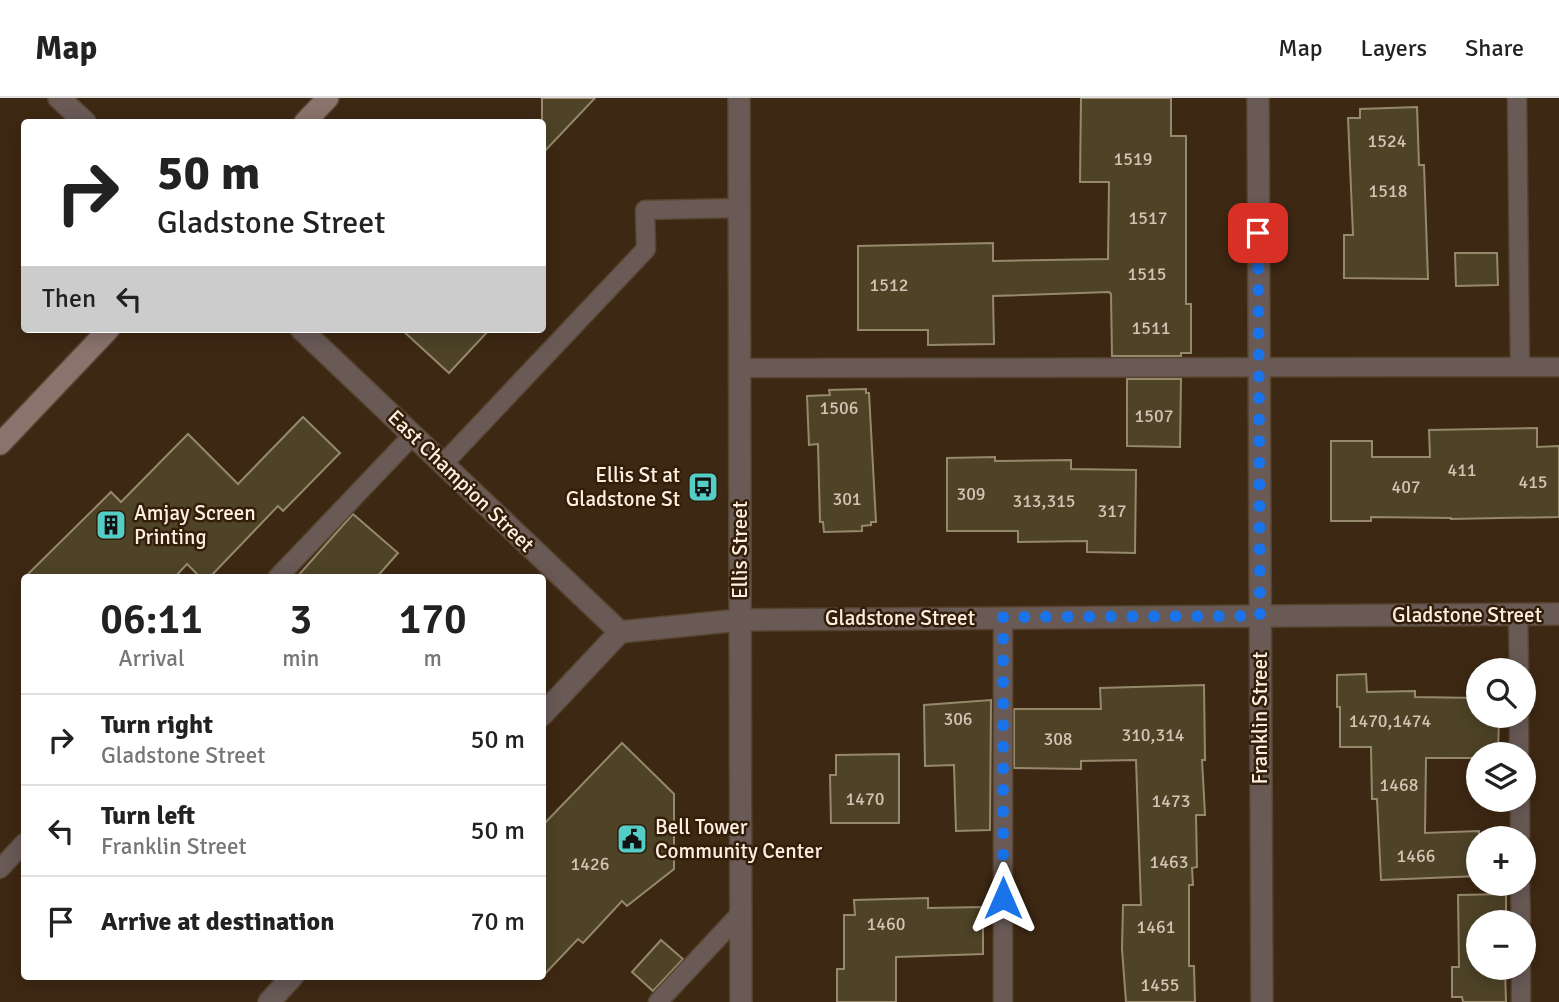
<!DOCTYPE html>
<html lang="en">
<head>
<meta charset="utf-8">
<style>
  :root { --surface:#fff; --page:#f6f6f6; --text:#222; --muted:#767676; --line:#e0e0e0 }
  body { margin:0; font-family:Signika,sans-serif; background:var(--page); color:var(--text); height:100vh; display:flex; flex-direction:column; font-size:26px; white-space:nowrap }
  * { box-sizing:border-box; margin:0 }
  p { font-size:23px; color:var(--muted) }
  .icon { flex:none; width:38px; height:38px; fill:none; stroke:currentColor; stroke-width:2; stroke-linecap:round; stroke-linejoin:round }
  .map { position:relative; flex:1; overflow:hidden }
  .panel { position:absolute; left:21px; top:476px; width:525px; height:406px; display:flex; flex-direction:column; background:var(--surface); border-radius:7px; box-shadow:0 4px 18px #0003 }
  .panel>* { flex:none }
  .guide { position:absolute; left:21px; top:21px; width:525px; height:214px; border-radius:7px; box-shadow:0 4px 18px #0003; background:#fff; color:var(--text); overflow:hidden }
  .buttons { position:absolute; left:1466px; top:560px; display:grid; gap:14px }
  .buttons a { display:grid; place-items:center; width:70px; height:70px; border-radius:50%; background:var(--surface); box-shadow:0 4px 18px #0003; font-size:35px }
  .pin { position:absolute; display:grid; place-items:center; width:60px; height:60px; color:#fff; margin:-30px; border-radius:14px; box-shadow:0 4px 10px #0006 }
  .me { position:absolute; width:77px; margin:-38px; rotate:0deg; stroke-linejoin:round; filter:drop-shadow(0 0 5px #0008) }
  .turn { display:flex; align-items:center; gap:24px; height:147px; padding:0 21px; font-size:32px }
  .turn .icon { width:91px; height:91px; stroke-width:2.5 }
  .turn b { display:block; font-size:49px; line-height:60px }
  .then { display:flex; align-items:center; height:66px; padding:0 21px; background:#0003; gap:14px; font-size:26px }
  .eta { display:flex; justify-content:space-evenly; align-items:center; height:119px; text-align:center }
  .eta b { font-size:42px; font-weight:600; line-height:49px }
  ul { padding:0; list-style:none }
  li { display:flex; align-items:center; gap:21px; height:91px; padding:0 21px; border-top:2px solid var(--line) }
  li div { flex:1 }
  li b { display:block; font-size:26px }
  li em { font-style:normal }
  header { display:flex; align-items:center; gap:42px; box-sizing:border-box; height:98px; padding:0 35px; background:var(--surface); border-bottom:2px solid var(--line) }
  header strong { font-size:33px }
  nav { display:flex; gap:38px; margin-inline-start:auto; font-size:24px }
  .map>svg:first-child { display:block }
  .building { fill:#4e4327; stroke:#96896b; stroke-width:2 }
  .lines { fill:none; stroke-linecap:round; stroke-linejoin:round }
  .service-casing { stroke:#584430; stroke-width:21 }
  .minor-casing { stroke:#584430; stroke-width:24 }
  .tertiary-casing { stroke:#584430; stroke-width:24 }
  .secondary-casing { stroke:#584430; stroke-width:24 }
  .service { stroke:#695a56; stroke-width:18 }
  .minor { stroke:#695a56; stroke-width:21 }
  .tertiary { stroke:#695a56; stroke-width:21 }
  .secondary { stroke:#8b736d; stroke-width:21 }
  .route { stroke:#1a73e8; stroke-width:12; stroke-dasharray:0 21.6 }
  .labels { text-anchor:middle; stroke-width:5; stroke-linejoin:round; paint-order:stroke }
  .number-label { font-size:18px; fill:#d2c4b4 }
  .poi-label { font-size:21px; fill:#feefe3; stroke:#331e09; text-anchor:start }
  .street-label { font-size:21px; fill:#feefe3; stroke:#331e09 }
</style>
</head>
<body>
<header>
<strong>Map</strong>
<nav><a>Map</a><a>Layers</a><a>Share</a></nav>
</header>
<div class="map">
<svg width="1559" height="904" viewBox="0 0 1559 904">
  <rect width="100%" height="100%" fill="#3d2813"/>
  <!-- building -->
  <g class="building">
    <path d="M542 0H595L542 56Z"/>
    <path d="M1081 0H1171V38H1186V206H1191V255H1181V258H1112L1111 196 1109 194 993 198 994 246 928 247V232H858V148L993 145V163L1108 161 1109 84H1080Z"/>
    <path d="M1417 9 1419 67H1424L1428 181 1344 180V137H1353L1348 20H1360V11Z"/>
    <path d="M1455 155H1497L1498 187 1456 188Z"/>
    <path d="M401 231H490L449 275Z"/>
    <path d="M1127 281H1181L1180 349 1127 348Z"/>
    <path d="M866 291V295H869L876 424H871V427L862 428V433L824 434 823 424H820L818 346 809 347 807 298 830 297 829 292Z"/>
    <path d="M303 319 340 355 283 413 278 408 209 480H201L187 466 174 480H24L111 394 121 404 188 336 238 386Z"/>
    <path d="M1537 330V349L1559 348V419L1451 421V420L1371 419V423H1331V343H1372V359H1430L1429 332Z"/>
    <path d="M995 359V363L1071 362V371L1136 372 1135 455 1087 454V443L1018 444V433H947V360Z"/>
    <path d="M353 416 398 455 376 480H296Z"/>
    <path d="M1366 576 1367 594 1415 593V599L1479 600V618H1499L1498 656H1479V660H1426L1425 735 1479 733V778L1381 782 1377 701H1372L1371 649H1340V609H1337V577Z"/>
    <path d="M1204 587 1205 662H1202L1205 717H1196L1197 769 1192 770 1193 787H1189V868H1194L1195 904H1126L1122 851 1123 807H1141L1136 662 1081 663V671L1014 670V611H1101L1100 590Z"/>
    <path d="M991 602 990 732 956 733 954 667 925 668 924 607Z"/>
    <path d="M622 645 674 696V771L627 808 622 803 583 845 578 841 542 879V728Z"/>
    <path d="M899 656V725H831L830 677H836V657Z"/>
    <path d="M1506 796V824H1479V870H1505L1506 904H1463L1462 899H1452V869H1459L1458 797Z"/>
    <path d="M928 800V810L983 809V856L896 859V904H837V871H844V817H855L854 802Z"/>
    <path d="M661 842 683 861 653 893 632 874Z"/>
  </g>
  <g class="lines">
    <!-- service casing -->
    <g class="service-casing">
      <g id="service">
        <path d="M1517 0 1520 269"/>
        <path d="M739 270 1559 269"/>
        <path d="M443 366 646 151 645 112 739 110"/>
        <path d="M277 480 413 337"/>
        <path d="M1518 516 1519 572"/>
        <path d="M1003 519V904"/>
        <path d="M1519 618V656"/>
        <path d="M1520 702V740"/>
        <path d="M0 771 24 745"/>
        <path d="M1520 786 1521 824"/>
        <path d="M1521 870V904"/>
        <path d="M658 904 741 815"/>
      </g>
    </g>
    <!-- minor casing -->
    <g class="minor-casing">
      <g id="minor">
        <path d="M1258 0 1262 904"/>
        <path d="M740 522 1559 516"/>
        <path d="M542 617 620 534"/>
        <path d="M269 904 293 878"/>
      </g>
    </g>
    <!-- tertiary casing -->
    <g class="tertiary-casing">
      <g id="tertiary">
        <path d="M59 0 85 24"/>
        <path d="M739 0 741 904"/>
        <path d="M301 231 620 534 740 522"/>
      </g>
    </g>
    <!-- secondary casing -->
    <g class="secondary-casing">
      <g id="secondary">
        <path d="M305 24 328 0"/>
        <path d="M0 346 109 231"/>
      </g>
    </g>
    <!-- service -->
    <use href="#service" class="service"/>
    <!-- minor -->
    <use href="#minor" class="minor"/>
    <!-- tertiary -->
    <use href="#tertiary" class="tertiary"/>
    <!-- secondary -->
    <use href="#secondary" class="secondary"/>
  </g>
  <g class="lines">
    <!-- route -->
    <path class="route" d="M1003 800V519L1260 518 1258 135"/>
  </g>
  <!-- icons -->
  <defs>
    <g id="bus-square" transform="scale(1.575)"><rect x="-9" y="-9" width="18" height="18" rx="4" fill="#54cdc7" stroke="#331e09"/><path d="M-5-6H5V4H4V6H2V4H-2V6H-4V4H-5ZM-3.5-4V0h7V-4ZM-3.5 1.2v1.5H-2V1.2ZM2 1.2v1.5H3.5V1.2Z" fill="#111"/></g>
    <g id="building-square" transform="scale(1.575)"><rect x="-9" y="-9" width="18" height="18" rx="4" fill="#54cdc7" stroke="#331e09"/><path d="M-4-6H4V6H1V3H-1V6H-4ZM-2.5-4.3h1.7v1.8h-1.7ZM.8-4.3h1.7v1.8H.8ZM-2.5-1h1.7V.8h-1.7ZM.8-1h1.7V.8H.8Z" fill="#111"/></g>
    <g id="civic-square" transform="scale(1.575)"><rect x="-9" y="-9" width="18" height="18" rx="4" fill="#54cdc7" stroke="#331e09"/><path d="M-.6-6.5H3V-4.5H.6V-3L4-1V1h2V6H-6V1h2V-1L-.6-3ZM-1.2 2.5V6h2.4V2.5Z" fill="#111"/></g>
  </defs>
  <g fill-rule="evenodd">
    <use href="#bus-square" x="703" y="389"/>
    <use href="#building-square" x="111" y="427"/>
    <use href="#civic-square" x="632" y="741"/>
  </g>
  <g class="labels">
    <!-- number labels -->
    <g class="number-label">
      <text x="1387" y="49">1524</text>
      <text x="1133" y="67">1519</text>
      <text x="1388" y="99">1518</text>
      <text x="1148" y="126">1517</text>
      <text x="1147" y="182">1515</text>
      <text x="889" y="193">1512</text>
      <text x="1151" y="236">1511</text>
      <text x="839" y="316">1506</text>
      <text x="1154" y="324">1507</text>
      <text x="1462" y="378">411</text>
      <text x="1533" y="390">415</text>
      <text x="1406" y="395">407</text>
      <text x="971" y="402">309</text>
      <text x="847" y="407">301</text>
      <text x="1044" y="409">313,315</text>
      <text x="1112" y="419">317</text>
      <text x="958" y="627">306</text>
      <text x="1390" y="629">1470,1474</text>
      <text x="1153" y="643">310,314</text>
      <text x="1058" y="647">308</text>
      <text x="1399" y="693">1468</text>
      <text x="865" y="707">1470</text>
      <text x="1171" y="709">1473</text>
      <text x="1416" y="764">1466</text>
      <text x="1169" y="770">1463</text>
      <text x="590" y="772">1426</text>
      <text x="886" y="832">1460</text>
      <text x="1156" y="835">1461</text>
      <text x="1160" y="893">1455</text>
    </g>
    <!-- poi labels -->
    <g class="poi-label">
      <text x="680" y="384" text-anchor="end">Ellis St at<tspan x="680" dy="24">Gladstone St</tspan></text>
      <text x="134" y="422">Amjay Screen<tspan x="134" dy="24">Printing</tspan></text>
      <text x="655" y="736">Bell Tower<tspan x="655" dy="24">Community Center</tspan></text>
    </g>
    <!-- street labels -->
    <g class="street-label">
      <text transform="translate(461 383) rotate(44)" y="7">East Champion Street</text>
      <text transform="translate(740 452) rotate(-90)" y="7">Ellis Street</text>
      <text x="1467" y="524">Gladstone Street</text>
      <text x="900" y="527">Gladstone Street</text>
      <text transform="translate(1260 620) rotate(-90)" y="7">Franklin Street</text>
    </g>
  </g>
</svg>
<div class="buttons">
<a><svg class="icon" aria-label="search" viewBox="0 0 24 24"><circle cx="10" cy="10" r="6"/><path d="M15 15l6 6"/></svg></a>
<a><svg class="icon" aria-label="layers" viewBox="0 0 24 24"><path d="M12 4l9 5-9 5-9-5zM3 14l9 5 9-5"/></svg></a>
<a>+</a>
<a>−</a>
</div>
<div class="pin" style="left:1258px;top:135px;background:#d93025"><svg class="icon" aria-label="arrive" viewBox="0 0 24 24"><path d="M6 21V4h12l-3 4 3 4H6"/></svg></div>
<svg class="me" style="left:1003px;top:800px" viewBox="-20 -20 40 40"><path d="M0-17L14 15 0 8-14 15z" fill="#1a73e8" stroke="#fff" stroke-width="4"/></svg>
<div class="guide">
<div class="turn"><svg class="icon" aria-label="right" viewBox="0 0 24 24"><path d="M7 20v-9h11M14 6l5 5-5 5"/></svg><div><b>50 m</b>Gladstone Street</div></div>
<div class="then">Then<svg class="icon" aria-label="left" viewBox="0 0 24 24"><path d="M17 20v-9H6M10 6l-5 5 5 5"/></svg></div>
</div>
<section class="panel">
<div class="eta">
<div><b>06:11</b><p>Arrival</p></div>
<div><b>3</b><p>min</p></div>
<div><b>170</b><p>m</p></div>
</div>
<ul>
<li><svg class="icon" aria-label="right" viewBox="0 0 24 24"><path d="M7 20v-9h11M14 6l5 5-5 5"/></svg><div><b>Turn right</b><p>Gladstone Street</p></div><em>50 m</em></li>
<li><svg class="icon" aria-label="left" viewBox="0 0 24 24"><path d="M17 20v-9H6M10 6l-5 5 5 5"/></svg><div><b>Turn left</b><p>Franklin Street</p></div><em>50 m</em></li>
<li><svg class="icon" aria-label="arrive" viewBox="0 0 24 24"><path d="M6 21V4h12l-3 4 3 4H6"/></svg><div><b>Arrive at destination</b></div><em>70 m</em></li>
</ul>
</section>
</div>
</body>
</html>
